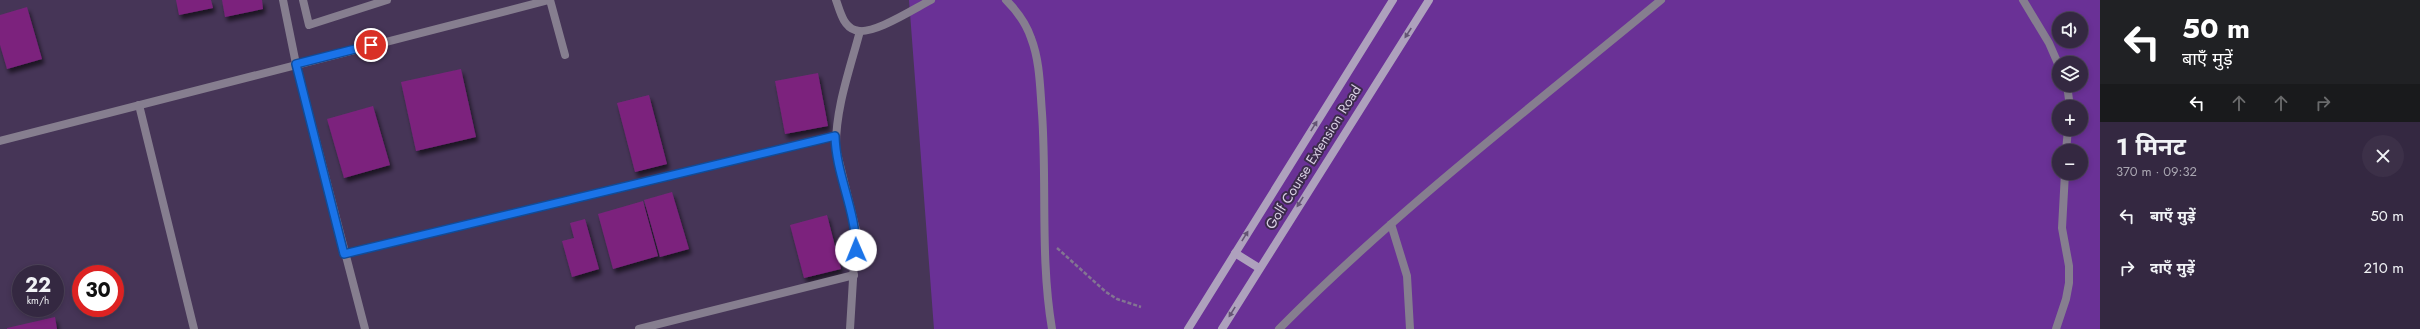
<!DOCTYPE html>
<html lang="hi">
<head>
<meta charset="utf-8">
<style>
  :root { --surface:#342841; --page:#3c3048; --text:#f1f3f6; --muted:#a9a6b1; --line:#4e445a }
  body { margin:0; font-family:Jost,"Noto Sans Devanagari",sans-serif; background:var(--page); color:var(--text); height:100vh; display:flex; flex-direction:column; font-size:15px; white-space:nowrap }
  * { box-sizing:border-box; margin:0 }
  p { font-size:13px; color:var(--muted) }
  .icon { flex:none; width:22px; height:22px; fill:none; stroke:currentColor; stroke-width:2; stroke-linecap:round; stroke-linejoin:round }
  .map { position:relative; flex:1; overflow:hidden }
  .drawer { display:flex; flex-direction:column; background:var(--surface); width:320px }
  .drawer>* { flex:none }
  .guide { background:#202124; color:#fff; overflow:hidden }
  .tools { position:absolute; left:2052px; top:12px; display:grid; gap:8px }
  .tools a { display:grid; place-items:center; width:36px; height:36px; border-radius:50%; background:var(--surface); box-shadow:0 2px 6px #0003,0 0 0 1px var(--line); font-size:20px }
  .speed { position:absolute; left:12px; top:265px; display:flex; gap:8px; font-size:20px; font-weight:700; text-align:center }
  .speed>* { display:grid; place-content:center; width:52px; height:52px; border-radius:50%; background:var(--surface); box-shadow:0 2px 6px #0003,0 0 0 1px var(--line); line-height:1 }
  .speed small { font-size:10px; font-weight:400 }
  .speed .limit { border:6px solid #d22; background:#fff; color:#111 }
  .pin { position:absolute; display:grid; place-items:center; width:34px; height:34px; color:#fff; margin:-17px; border:2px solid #fff; border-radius:50%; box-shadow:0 1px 4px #0007 }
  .me { position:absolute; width:44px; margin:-22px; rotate:359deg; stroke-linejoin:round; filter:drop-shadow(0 0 3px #0008) }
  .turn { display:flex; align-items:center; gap:14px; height:84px; padding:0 16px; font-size:18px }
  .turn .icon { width:52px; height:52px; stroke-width:2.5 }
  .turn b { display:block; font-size:28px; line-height:34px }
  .lanes { display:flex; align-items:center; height:38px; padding:0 16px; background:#0003; justify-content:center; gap:20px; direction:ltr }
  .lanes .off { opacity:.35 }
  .round { display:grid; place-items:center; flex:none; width:42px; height:42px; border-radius:21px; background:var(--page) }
  .overview { display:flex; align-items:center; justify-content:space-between; height:68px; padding:0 16px }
  h1 { font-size:24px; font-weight:700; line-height:30px }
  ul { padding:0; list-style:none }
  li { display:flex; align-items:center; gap:12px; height:52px; padding:0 16px }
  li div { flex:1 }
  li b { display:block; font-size:15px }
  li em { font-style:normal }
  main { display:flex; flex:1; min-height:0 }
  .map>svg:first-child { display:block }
  .green { fill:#6a3196; fill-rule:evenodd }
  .building { fill:#7b237d; filter:url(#shadow) }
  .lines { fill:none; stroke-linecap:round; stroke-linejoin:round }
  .path { stroke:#837592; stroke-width:2.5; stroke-dasharray:4 2; stroke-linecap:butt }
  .service { stroke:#867e8f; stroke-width:8 }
  .minor { stroke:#867e8f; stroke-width:8 }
  .tertiary { stroke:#867e8f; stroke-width:8 }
  .secondary { stroke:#aea1bd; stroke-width:8 }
  .oneway { fill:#645474 }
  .route-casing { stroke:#114b97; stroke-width:10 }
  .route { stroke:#1a73e8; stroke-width:7 }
  .labels { text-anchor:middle; stroke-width:4; stroke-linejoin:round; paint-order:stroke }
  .street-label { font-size:14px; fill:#d8cee3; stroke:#3c2b4c }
</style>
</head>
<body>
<main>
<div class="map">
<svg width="2100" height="329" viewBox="0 0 2100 329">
  <defs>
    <filter id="shadow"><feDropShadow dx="2.5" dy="4.5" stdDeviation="2" flood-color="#0009"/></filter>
  </defs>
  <rect width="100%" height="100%" fill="#463557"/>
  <!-- green -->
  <path class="green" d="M909 0H2100V329H934ZM2059 19H2081V41H2059ZM2059 63H2081V85H2059ZM2059 107H2081V129H2059ZM2059 151H2081V173H2059Z"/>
  <!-- building -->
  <g class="building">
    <path d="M176 0H211L213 8 179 15Z"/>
    <path d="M222 0H262L263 9 225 17Z"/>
    <path d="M27 7 42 59 7 69 0 45V15Z"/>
    <path d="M461 69 476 137 416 151 401 82Z"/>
    <path d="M818 73 828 126 785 134 775 81Z"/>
    <path d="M649 95 667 164 635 172 617 103Z"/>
    <path d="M373 106 390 165 344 178 327 119Z"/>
    <path d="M672 192 689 249 660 257 644 200Z"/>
    <path d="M643 201 658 256 613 269 598 214Z"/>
    <path d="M827 215 841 269 804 278 790 225Z"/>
    <path d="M585 219 599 269 572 277 562 241 574 238 570 223Z"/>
    <path d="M55 317 57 329H7V328Z"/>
  </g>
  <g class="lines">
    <!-- path -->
    <path class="path" d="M1057 248 1106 292 1117 299 1141 307"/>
    <!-- service -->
    <g class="service">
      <path d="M303 0 309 25 387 0"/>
      <path d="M550 0 565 55"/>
      <path d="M2023 0 2049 43 2059 66"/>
      <path d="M2067 85 2070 107"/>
      <path d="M2066 151 2068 129"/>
      <path d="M1391 224 1407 276 1410 329"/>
      <path d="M2056 329 2066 299 2069 283V266L2062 228 2065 173"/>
    </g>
    <!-- minor -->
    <g class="minor">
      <path d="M283 0 296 64 365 329"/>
      <path d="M139 105 194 329"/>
      <path d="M344 254 835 136"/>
      <path d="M639 329 854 275"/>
      <path d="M850 329 856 230 836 149C835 109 850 69 860 31"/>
      <path d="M1279 329C1396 211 1533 106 1661 0"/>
    </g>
    <!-- tertiary -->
    <g class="tertiary">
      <path d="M836 0C840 11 843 26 855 30 871 37 915 8 931 0"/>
      <path d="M1006 0C1017 11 1026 23 1031 38 1040 61 1040 88 1042 113 1047 185 1040 258 1052 329"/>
      <path d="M0 141 549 0"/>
    </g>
    <!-- secondary -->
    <g class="secondary">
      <path d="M1235 253 1259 268"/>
      <path d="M1188 329 1393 0"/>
      <path d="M1222 329 1429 0"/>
    </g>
  </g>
  <!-- one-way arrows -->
  <defs><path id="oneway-solid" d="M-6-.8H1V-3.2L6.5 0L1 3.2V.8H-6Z"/></defs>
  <g class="oneway">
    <use href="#oneway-solid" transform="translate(1408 33) rotate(123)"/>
    <use href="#oneway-solid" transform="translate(1314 126) rotate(-58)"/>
    <use href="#oneway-solid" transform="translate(1300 202) rotate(122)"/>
    <use href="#oneway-solid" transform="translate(1245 236) rotate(-58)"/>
    <use href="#oneway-solid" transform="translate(1232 312) rotate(122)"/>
  </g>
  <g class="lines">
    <!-- route casing -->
    <g class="route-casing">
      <path id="route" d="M371 45 296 64 344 254 835 136C836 175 856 210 856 250"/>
    </g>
    <!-- route -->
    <use href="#route" class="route"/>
  </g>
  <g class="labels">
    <!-- street labels -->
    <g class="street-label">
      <text transform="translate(1313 157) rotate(-58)" y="5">Golf Course Extension Road</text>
    </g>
  </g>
</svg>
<div class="tools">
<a><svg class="icon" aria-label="sound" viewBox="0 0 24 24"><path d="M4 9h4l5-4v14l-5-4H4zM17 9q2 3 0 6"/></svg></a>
<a><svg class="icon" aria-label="layers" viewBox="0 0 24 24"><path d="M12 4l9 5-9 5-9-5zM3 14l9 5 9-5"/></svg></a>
<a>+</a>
<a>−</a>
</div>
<div class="speed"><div>22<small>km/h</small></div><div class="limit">30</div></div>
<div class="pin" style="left:371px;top:45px;background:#d93025"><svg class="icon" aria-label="arrive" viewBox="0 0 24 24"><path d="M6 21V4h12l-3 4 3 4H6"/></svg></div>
<svg class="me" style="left:856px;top:250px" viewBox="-20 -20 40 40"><circle r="19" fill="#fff"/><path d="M0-13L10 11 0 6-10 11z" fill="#1a73e8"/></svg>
</div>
<section class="drawer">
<div class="guide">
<div class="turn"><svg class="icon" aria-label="left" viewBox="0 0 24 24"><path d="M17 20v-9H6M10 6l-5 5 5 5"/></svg><div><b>50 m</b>बाएँ मुड़ें</div></div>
<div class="lanes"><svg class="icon" aria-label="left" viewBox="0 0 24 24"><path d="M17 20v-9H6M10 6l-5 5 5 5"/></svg><svg class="icon off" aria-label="ahead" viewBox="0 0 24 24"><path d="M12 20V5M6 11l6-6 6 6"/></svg><svg class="icon off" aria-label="ahead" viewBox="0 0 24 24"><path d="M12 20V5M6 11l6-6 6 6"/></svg><svg class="icon off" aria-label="right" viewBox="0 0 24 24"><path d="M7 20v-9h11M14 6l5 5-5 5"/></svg></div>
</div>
<div class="overview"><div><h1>1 मिनट</h1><p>370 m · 09:32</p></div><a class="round"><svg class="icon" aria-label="close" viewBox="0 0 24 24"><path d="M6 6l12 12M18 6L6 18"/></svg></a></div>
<ul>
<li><svg class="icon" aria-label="left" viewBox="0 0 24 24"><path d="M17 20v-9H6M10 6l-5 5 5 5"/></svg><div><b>बाएँ मुड़ें</b></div><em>50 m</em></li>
<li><svg class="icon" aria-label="right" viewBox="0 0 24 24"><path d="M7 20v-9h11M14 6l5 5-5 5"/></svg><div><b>दाएँ मुड़ें</b></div><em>210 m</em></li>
</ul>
</section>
</main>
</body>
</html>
